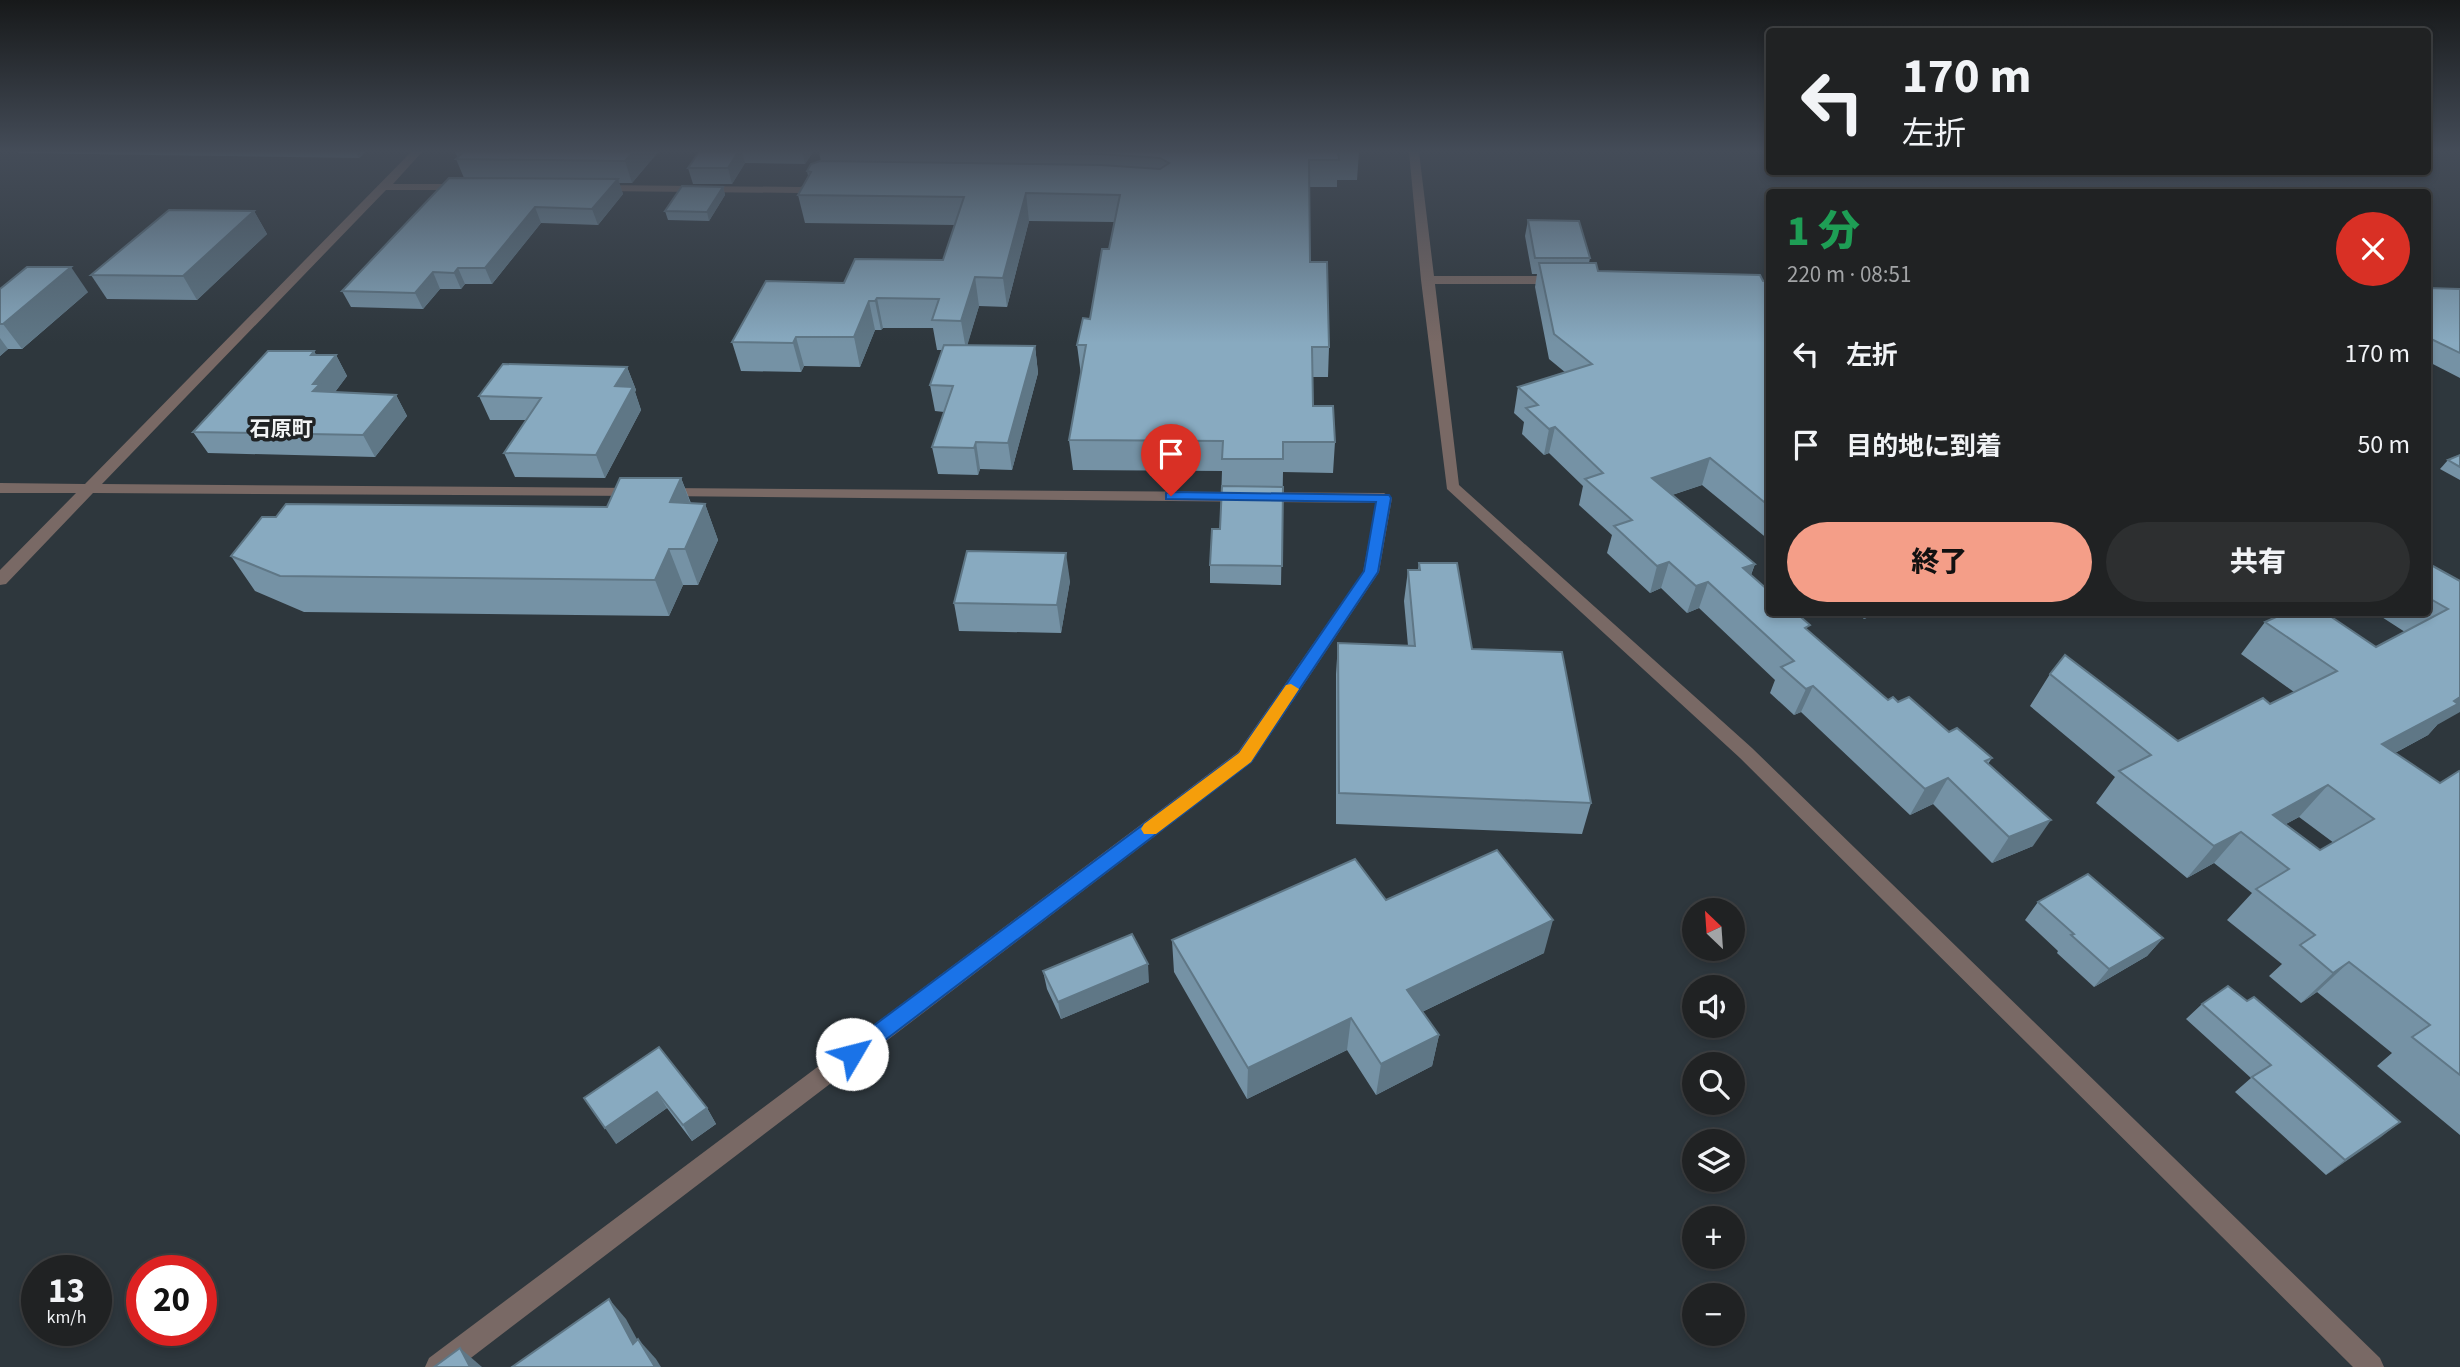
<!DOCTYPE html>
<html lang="ja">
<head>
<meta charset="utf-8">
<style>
  :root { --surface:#202223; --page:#2d2f30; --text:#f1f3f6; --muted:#a2a4a6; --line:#3d3f41; --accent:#f49e88 }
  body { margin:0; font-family:"Source Sans 3","Noto Sans JP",sans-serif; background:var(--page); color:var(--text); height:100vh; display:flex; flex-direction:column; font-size:26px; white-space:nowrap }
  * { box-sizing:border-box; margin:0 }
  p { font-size:23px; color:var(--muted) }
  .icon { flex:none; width:38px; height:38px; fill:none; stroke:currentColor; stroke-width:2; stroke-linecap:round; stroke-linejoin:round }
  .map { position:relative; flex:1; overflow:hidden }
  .details { position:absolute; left:1766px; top:189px; width:665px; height:427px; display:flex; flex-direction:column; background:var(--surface); border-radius:7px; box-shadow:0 4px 10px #0003,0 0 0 2px var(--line) }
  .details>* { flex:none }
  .guide { position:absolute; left:1766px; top:28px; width:665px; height:147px; border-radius:7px; box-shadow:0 4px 10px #0003,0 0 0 2px var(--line); background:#202223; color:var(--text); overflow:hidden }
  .needle { width:46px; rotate:335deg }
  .controls { position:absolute; left:1682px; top:898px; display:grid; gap:14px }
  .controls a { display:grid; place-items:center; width:63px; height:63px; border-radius:50%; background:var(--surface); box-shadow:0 4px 10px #0003,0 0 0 2px var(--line); font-size:35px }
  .speed { position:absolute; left:21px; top:1255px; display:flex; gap:14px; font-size:35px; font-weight:700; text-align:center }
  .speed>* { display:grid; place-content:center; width:91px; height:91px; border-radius:50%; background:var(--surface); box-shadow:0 4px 10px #0003,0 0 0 2px var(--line); line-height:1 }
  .speed small { font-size:18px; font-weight:400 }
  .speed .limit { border:10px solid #d22; background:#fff; color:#111 }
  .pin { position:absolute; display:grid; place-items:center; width:60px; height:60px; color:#fff; margin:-72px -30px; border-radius:50% 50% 50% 0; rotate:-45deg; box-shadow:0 0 7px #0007 }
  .pin .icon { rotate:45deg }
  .me { position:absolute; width:77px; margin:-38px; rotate:53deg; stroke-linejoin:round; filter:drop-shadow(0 0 5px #0008) }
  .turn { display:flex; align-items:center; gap:24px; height:147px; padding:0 21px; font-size:32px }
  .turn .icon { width:91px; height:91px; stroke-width:2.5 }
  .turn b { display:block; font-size:49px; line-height:60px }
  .round { display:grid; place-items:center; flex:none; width:74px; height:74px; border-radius:37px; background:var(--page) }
  .headline { display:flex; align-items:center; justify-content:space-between; height:119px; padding:0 21px }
  h1 { font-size:42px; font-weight:800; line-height:52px; color:#1e9e55 }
  .primary-button { display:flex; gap:14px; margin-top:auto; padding:14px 21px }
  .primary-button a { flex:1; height:80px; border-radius:42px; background:var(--accent); color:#111; font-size:28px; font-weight:800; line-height:80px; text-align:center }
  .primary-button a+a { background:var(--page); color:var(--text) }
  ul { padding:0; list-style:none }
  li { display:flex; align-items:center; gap:21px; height:91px; padding:0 21px }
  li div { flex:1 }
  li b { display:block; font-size:26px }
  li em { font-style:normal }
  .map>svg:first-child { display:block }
  .built { fill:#2e373d; fill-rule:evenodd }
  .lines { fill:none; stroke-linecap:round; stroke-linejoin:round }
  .minor { fill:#796965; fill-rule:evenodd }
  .wall { fill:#7592a5; fill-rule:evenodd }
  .shaded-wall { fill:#5f7786 }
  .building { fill:#88aac0; stroke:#5f7786; stroke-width:2; fill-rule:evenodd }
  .route { fill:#1a73e8; stroke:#114b97; stroke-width:2 }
  .slow { fill:#f59e0b }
  .labels { text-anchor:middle; stroke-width:7; stroke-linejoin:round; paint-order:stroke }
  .quarter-label { font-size:21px; font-weight:bold; fill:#f2f4f5; stroke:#202325 }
</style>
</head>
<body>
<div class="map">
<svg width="2460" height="1367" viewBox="0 0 2460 1367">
  <rect width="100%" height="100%" fill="#2a2d2f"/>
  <!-- built -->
  <path class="built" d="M0 152H1769V172H2427V152H2460V1367H0ZM1769 192H2427V612H1769ZM1694 910H1732V948H1694ZM1694 987H1732V1026H1694ZM1694 1064H1732V1102H1694ZM1694 1141H1732V1180H1694ZM1694 1218H1732V1256H1694ZM37 1270H96V1330H37ZM142 1270H201V1330H142ZM1694 1295H1732V1334H1694Z"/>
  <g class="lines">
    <!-- minor -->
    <g class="minor">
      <path d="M411 152H422L393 184H463L469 187 463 190H386L102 484 637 488 645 493 642 496 93 493 6 584 0 585V570L76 493H0V483L85 484Z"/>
      <path d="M1409 152H1419L1434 276H1560L1566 280 1560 284H1435L1459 485 1752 748 2380 1358 2384 1367H2353L1740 758 1447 489 1421 280Z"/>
      <path d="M823 181 829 184 827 186 800 193 600 191 594 188 600 185 800 187Z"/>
      <path d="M665 488 1384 493 1392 498 1379 572 1252 762 459 1367H425L429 1358 1238 752 1363 572 1376 503 660 496 657 493Z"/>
    </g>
  </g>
  <!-- wall -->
  <g class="wall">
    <path d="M18 152H365L359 158 18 153Z"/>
    <path d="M455 152H658L632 183H619L623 194 598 225 541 223 492 284H465L461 289H440L423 309 351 307 342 291 464 178 456 159 458 158Z"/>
    <path d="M699 152H813L805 164 745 163 732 184H693L688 168Z"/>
    <path d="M819 152H1359L1357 180H1337V187H1310V262L1329 347 1328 377H1312L1313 406 1335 442 1333 473 1283 472 1281 585 1210 583V565L1220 529 1222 471 1073 470 1069 440 1081 375 1077 345 1090 319 1109 249 1114 222 1029 221 1007 307 979 306 967 345 1035 346 1038 373 1012 470 980 469 978 475 938 474 932 447 944 412 935 411 930 385 943 350H937L933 328H883L881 330H875L860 367 804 366 801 372 741 371 732 342 844 283 943 260 955 225 805 223 798 195 808 176 807 171 821 161Z"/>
    <path d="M723 187 725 195 709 221 668 220 665 211Z"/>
    <path d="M254 211 267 234 197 300 107 299 91 275Z"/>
    <path d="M1528 220 1590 258 1589 263 1598 271 1763 281 1769 280V540L1702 485 1672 495 1755 564 1751 575 1808 631 1888 700 1898 702 1992 758 1988 764 2033 846 1992 863 1933 804 1910 815 1801 712 1794 715 1770 693 1775 680 1699 608 1687 613 1661 588 1650 593 1607 553 1612 535 1579 505 1583 486 1549 453 1544 455 1522 434 1524 422 1514 413 1518 387 1566 373 1549 359 1535 287 1537 274H1532L1525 236Z"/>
    <path d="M2427 288 2460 289V378L2427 361Z"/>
    <path d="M0 289 88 292 22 349H8L0 356Z"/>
    <path d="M314 351 316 355H336L347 376 335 392 396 395 407 416 375 457 208 453 193 432Z"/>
    <path d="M627 367 636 390 635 392 641 410 605 478 515 477 504 453 526 420H490L479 396Z"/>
    <path d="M2460 455V480L2440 469 2448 460Z"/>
    <path d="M681 478 691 503 705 504 718 540 698 585H683L669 616 304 612 255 591 231 556 276 517 607 507Z"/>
    <path d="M1419 563 1472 649 1591 803 1582 834 1336 824V674L1338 643 1408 646 1404 601 1408 570H1418Z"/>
    <path d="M2427 567 2460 581 2437 725 2428 735 2395 753 2440 783 2460 772V1135L2377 1066 2392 1053 2317 992 2301 1003 2269 976 2282 964 2227 920 2252 893 2214 863 2187 878 2096 803 2115 777 2030 706 2050 674 2178 741 2270 704 2294 692 2241 654 2265 622 2376 647 2405 632 2374 612H2427ZM2299 817 2334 843 2320 850 2286 824Z"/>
    <path d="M1070 581 1061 633 959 631 954 603Z"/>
    <path d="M1856 612H1881L1864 619Z"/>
    <path d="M1386 900 1544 953 1422 1012 1439 1035 1432 1066 1376 1095 1347 1050 1247 1099 1174 972 1172 940Z"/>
    <path d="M2038 902 2163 938 2147 956 2094 987 2057 953 2058 951 2025 920Z"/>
    <path d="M1043 971 1149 982 1061 1019 1047 989Z"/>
    <path d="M2202 1004 2400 1122 2326 1175 2235 1092 2251 1078 2186 1019Z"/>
    <path d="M659 1047 707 1108 716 1124 692 1141 667 1108 616 1144Z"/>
  </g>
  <!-- shaded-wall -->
  <g class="shaded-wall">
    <path d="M356 152H365L359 158Z"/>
    <path d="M633 152H658L632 183 625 161Z"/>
    <path d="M738 152H742L745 163 732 184 728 168Z"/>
    <path d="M802 152H813L805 164Z"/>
    <path d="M618 179 623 194 598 225 592 209Z"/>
    <path d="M723 187 725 195 709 221 707 212Z"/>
    <path d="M1026 193 1029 221 1007 307 1003 278Z"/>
    <path d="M535 207 541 223 492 284 485 268Z"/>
    <path d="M254 211 267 234 197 300 183 276Z"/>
    <path d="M71 267 88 292 22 349 3 324Z"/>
    <path d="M458 268 465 284 461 289 454 273Z"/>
    <path d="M433 272 440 289 423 309 415 293Z"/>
    <path d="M975 277 979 306 966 350 961 321Z"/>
    <path d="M877 298 883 328 881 330 875 301Z"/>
    <path d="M869 301 875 330 860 367 854 337Z"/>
    <path d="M796 337 804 366 801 372 793 343Z"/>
    <path d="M0 338 8 349 0 356Z"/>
    <path d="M1035 346 1038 373 1012 470 1008 443Z"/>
    <path d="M314 351 324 370 336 355 347 376 329 400 313 391 311 355Z"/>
    <path d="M627 367 636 390 635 392 641 410 605 478 596 455 615 386Z"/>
    <path d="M396 395 407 416 375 457 363 435Z"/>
    <path d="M1555 427 1549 453 1544 455 1549 429Z"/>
    <path d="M976 442 980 469 978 475 974 448Z"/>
    <path d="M1710 458 1702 485 1645 504 1652 478Z"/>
    <path d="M681 478 694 513 670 502Z"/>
    <path d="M705 504 718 540 698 585 685 549Z"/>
    <path d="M669 549 683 585 669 616 655 580Z"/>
    <path d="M1066 553 1070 581 1061 633 1057 605Z"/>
    <path d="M1669 562 1661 588 1650 593 1657 566Z"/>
    <path d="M1755 564 1745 590 1743 568Z"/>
    <path d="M1708 582 1699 608 1687 613 1696 586Z"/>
    <path d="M1867 612H1881L1864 619Z"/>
    <path d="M1813 686 1801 712 1794 715 1806 689Z"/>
    <path d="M2460 697V712L2437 725 2428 735 2352 776 2382 744Z"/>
    <path d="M1948 778 1933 804 1910 815 1925 789Z"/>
    <path d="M2328 785 2299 817 2254 841 2273 815Z"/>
    <path d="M2051 820 2033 846 1992 863 2009 837Z"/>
    <path d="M2241 832 2214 863 2187 878 2214 846Z"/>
    <path d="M1553 920 1544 953 1401 1022 1407 990Z"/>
    <path d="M2163 938 2147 956 2094 987 2109 969Z"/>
    <path d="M2349 962 2317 992 2301 1003 2333 973Z"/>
    <path d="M1148 964 1149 982 1061 1019 1058 1002Z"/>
    <path d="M1351 1018 1347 1050 1247 1099 1248 1068Z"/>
    <path d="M1439 1035 1432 1066 1376 1095 1381 1064Z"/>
    <path d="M657 1092 667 1108 616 1144 605 1128Z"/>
    <path d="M707 1108 716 1124 692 1141 683 1125Z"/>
    <path d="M2400 1122 2381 1137 2326 1175 2345 1160Z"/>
    <path d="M609 1299 626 1319 650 1363 633 1344Z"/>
    <path d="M638 1339 656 1359 661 1367H655Z"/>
    <path d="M460 1348 482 1367H470Z"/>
  </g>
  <!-- building -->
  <g class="building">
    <path d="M463 152H633L625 161 456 159Z"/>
    <path d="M699 152H738L728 168H688Z"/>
    <path d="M915 152H1359H1338L1339 160H1309L1310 262H1327L1329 347H1312L1313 406H1333L1335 442H1283V459H1222L1223 441 1069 440 1086 345H1077L1083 318 1090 319 1102 249H1109L1120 195 1026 193 1003 278 975 277 961 321 932 320 939 299 877 298 875 301H869L854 337H796L793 343 732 342 766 281 844 283 855 259 943 260 964 197 798 195 811 172 807 171 811 164 820 161 1101 165 1160 169 1169 163 1160 158 1101 154Z"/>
    <path d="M449 178 618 179 592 209 535 207 485 268H458L454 273 433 272 415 293 342 291Z"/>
    <path d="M682 186 723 187 707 212 665 211Z"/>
    <path d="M169 210 254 211 183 276 91 275Z"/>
    <path d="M1528 220 1579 221 1590 258H1535Z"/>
    <path d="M1539 263H1596L1598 271 1760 275 1763 281 1769 280V506L1710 458 1652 478 1755 564 1743 568 1769 591V612H1795L1810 625 1805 628 1888 700 1893 697 1898 702 1909 697 1949 732 1957 728 1992 758 1985 761 2051 820 2009 837 1948 778 1925 789 1813 686 1806 689 1781 667 1794 661 1708 582 1696 586 1669 562 1657 566 1614 526 1632 520 1585 479 1603 473 1555 427 1549 429 1526 408 1538 405 1518 387 1592 364 1554 334Z"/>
    <path d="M27 267H71L3 324H0V289Z"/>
    <path d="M2427 288 2460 289V353L2427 337Z"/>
    <path d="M944 345 1035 346 1008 443 976 442 974 448 932 447 953 386 930 385Z"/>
    <path d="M268 351H314L311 355H336L313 384H320L313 391 396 395 363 435 193 432Z"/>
    <path d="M503 364 627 367 615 386 633 387 596 455 504 453 541 398 479 396Z"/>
    <path d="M2460 455V467L2448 460Z"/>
    <path d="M620 478H681L670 502 705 504 685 549H669L655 580 280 576 231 556 262 517H276L286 504 607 507Z"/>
    <path d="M1222 486 1283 487 1282 566 1210 565 1212 529H1220Z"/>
    <path d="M967 551 1066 553 1057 605 954 603Z"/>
    <path d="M1419 563H1457L1472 649 1562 652 1591 803 1339 793 1338 643 1415 646 1408 570H1420Z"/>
    <path d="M2431 565 2460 581V697L2454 701 2458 704 2382 744 2440 783 2459 771 2460 772V1075L2412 1037 2430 1025 2349 962 2333 973 2300 945 2315 935 2256 889 2289 869 2241 832 2214 846 2119 771 2151 755 2050 674 2065 655 2178 741 2263 698 2270 704 2337 671 2265 622 2287 612H2324L2376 647 2448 609 2427 597V567ZM2328 785 2374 819 2320 850 2273 815Z"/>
    <path d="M1497 850 1553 920 1407 990 1439 1035 1381 1064 1351 1018 1248 1068 1172 940 1355 859 1386 900Z"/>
    <path d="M2088 874 2163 938 2109 969 2071 935 2074 934 2038 902Z"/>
    <path d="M1132 934 1148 964 1058 1002 1043 971Z"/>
    <path d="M2228 986 2247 1001 2254 997 2400 1122 2345 1160 2252 1077 2271 1065 2202 1004Z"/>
    <path d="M659 1047 707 1108 683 1125 657 1092 605 1128 584 1098Z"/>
    <path d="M609 1299 633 1344 638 1339 655 1367H512Z"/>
    <path d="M460 1348 470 1367H434Z"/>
  </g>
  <!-- sky -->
  <linearGradient id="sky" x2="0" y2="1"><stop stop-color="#17191a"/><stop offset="0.44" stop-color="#444c58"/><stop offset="1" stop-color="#444c58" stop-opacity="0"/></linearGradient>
  <rect width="2460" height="343" fill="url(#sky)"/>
  <!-- route -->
  <path class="route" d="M1171 492 1389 495 1391 498 1378 572 1251 762 859 1060 852 1063 845 1060 842 1054 845 1047 1239 753 1364 571 1376 502 1166 499V493Z"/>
  <!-- slow -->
  <path class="slow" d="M1291 684 1299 689 1251 762 1156 834H1144L1141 829 1144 824 1239 753 1286 685Z"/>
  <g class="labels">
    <!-- quarter labels -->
    <g class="quarter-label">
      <text x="281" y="436">石原町</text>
    </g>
  </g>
</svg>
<div class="controls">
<a><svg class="needle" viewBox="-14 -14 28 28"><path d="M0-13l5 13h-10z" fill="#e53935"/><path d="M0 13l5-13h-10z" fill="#a2a4a6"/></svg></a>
<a><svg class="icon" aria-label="sound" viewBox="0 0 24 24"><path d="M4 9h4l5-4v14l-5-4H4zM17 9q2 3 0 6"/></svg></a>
<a><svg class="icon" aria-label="search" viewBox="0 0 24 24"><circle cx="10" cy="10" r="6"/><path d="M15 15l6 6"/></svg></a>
<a><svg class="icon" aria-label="layers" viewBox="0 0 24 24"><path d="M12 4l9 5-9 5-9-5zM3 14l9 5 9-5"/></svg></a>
<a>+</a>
<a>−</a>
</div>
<div class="speed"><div>13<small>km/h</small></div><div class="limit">20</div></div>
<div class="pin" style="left:1171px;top:496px;background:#d93025"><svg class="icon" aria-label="arrive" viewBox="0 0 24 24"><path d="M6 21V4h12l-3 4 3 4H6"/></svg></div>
<svg class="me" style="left:852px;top:1054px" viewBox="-20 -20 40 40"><circle r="19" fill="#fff"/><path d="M0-13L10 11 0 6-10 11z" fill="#1a73e8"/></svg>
<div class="guide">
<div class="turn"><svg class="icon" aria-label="left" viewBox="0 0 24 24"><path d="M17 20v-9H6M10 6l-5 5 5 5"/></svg><div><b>170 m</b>左折</div></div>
</div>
<section class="details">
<div class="headline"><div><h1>1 分</h1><p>220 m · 08:51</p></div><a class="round" style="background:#d93025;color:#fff"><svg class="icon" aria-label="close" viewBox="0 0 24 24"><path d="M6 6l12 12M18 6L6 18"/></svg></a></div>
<ul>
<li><svg class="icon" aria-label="left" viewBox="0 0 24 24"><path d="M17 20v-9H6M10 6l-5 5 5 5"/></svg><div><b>左折</b></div><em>170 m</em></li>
<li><svg class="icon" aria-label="arrive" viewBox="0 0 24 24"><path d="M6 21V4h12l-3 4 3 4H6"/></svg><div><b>目的地に到着</b></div><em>50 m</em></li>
</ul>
<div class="primary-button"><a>終了</a><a>共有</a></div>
</section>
</div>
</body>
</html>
